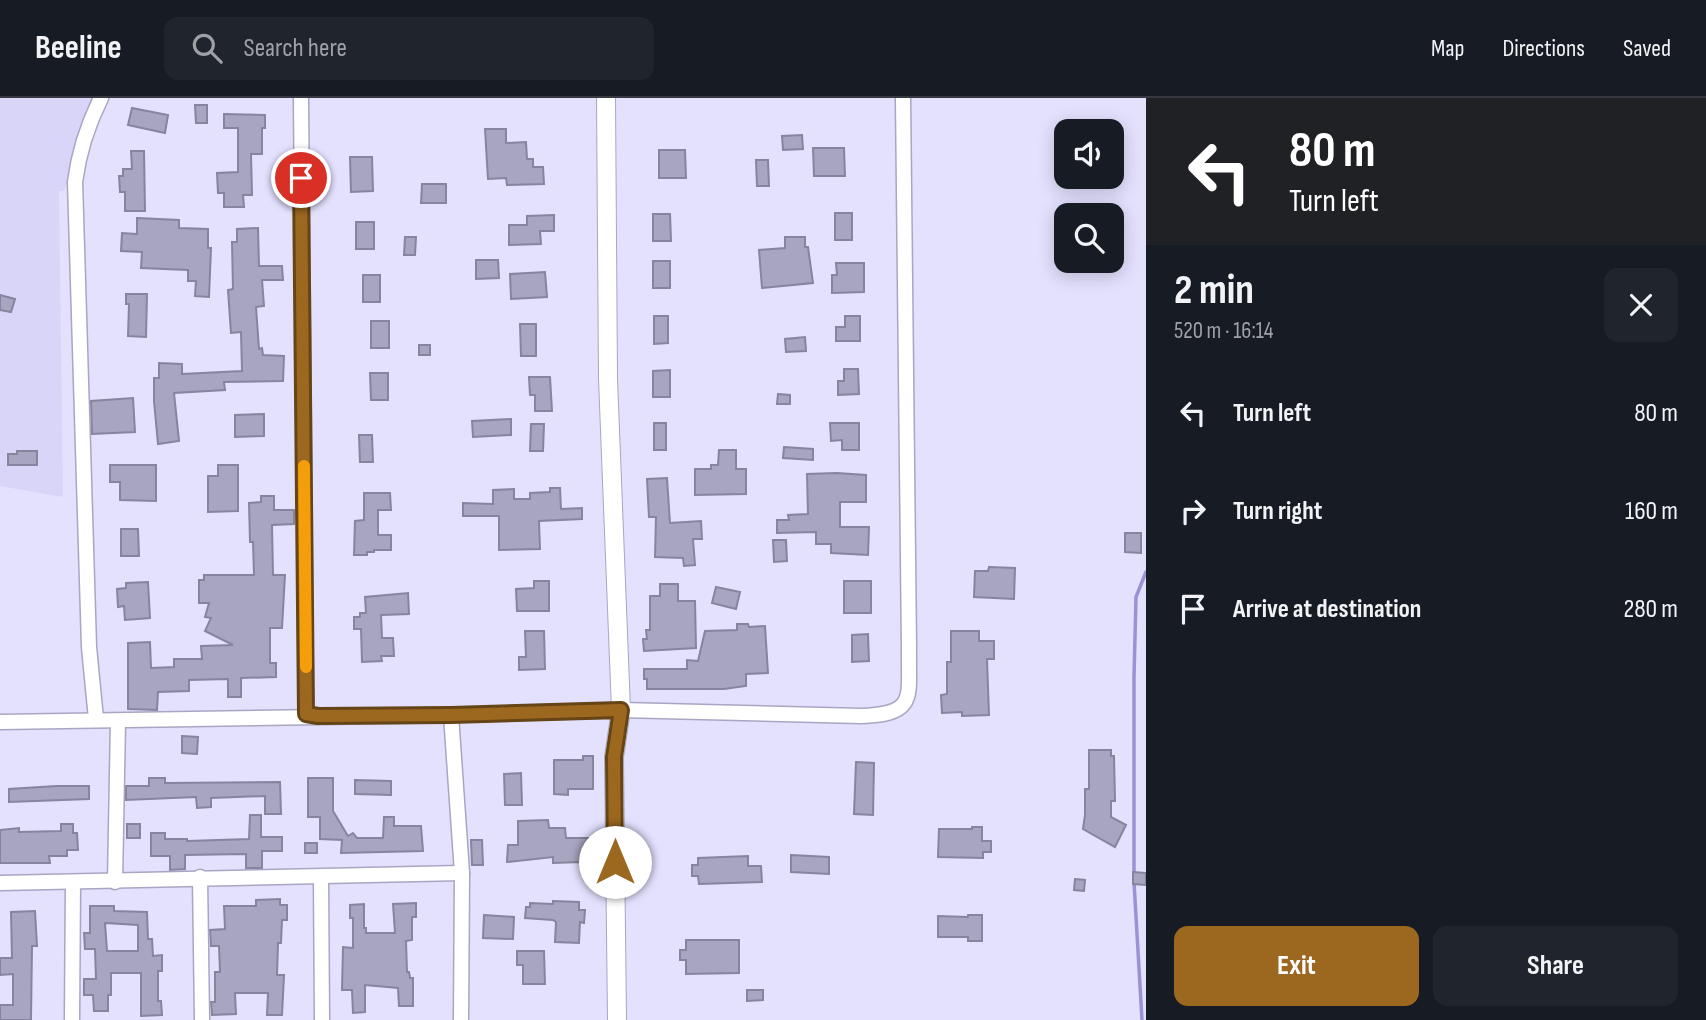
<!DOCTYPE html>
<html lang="en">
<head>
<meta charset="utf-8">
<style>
  :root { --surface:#171b24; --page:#20242c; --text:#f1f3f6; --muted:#9ea1a6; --line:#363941; --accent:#9c6820 }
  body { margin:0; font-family:"Sofia Sans Condensed",sans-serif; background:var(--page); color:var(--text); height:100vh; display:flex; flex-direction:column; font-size:26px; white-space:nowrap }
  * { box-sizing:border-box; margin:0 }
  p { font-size:23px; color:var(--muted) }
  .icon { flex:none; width:38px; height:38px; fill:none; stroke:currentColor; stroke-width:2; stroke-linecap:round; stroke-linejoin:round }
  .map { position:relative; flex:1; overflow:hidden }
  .sheet { display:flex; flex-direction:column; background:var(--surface); width:560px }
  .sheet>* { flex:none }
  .hud { background:#202124; color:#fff; overflow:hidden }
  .buttons { position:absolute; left:1054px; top:21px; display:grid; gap:14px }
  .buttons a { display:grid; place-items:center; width:70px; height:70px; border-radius:14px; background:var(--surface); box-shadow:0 4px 18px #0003; font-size:35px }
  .pin { position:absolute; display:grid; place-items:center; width:60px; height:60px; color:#fff; margin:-30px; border:4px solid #fff; border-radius:50%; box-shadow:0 2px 7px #0007 }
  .me { position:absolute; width:77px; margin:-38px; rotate:0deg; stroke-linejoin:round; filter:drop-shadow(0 0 5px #0008) }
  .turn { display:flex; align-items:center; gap:24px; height:147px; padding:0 28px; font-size:32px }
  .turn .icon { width:91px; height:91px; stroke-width:2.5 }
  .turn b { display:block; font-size:49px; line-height:60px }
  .round { display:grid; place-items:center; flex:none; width:74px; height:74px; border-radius:14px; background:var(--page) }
  .summary { display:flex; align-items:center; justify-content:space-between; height:119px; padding:0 28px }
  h1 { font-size:42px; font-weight:700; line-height:52px }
  .action { display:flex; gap:14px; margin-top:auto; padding:14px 28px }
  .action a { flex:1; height:80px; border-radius:14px; background:var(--accent); color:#fff; font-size:28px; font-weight:700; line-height:80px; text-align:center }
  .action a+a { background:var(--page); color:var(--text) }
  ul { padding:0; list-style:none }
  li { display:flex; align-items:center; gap:21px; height:98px; padding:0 28px }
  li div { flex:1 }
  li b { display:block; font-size:26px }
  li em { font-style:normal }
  header { display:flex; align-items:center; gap:42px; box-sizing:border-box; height:98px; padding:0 35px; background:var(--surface); border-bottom:2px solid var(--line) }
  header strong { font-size:33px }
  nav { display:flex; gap:38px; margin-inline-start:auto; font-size:24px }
  .search { width:490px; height:63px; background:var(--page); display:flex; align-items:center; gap:18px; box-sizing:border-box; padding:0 24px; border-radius:14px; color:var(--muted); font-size:26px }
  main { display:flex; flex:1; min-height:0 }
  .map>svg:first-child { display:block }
  .built { fill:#d8d5f9 }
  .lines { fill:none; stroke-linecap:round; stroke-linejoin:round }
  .stream { stroke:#9a92d4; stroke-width:3.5 }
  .building { fill:#a7a5c0; stroke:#86849e; stroke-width:2; fill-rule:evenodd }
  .minor-casing { stroke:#a8a6c2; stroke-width:17 }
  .tertiary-casing { stroke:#a8a6c2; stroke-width:20 }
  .minor { stroke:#fff; stroke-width:14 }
  .tertiary { stroke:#fff; stroke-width:18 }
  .route-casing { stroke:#654415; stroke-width:18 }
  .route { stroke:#9c6820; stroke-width:12 }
  .slow { stroke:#f59e0b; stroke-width:12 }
</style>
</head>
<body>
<header>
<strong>Beeline</strong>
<div class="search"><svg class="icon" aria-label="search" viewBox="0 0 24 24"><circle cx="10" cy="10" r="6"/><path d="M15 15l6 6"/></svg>Search here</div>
<nav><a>Map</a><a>Directions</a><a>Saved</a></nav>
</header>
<main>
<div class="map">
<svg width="1146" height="922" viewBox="0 0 1146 922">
  <rect width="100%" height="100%" fill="#e3e1fe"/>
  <!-- built -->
  <path class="built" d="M0 0H101L64 93H59L63 399 0 388Z"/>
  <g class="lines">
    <!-- stream -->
    <g class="stream">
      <path d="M1134 777V579L1136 499 1146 474"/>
      <path d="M1134 784 1142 922"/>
    </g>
  </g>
  <!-- building -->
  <g class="building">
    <path d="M195 7H207V25H196Z"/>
    <path d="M132 10 168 17 165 35 128 27Z"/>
    <path d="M224 16 265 17V30H262V56H251L252 97H243L244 109H224V95H218L217 75 238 74V30H224Z"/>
    <path d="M485 31H506V45L526 44 527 61H533V69H543L544 86 507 87 506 80 488 81Z"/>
    <path d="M802 37 803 51 783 52 782 38Z"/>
    <path d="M813 50H844L845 78H814Z"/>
    <path d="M659 52H685L686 80H659Z"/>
    <path d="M131 53H144L145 113H125V94H120L119 78H123V71H132Z"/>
    <path d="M350 59H372L373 93 351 94Z"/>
    <path d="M756 62H768L769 88H757Z"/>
    <path d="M422 86H446V105H421Z"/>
    <rect x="835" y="115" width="17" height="27"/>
    <path d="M653 116H670L671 143H653Z"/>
    <path d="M554 117V133H540L541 146 509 147V127H527V118Z"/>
    <path d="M137 120 179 122V130L208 131V150H211L209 199 195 198 196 183H188V172L141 170 142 154 121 153 122 135 137 136Z"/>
    <rect x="356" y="124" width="18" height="27"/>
    <path d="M258 130 259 168H282L283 182H262L264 208 256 209 259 251 262 250 263 257 284 258 283 283 224 284 225 292 174 295 179 343 158 346 154 303V280H159V265L182 266V276L242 273 241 234 231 235 228 192 233 191 232 144H237V131Z"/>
    <path d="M405 139H416L415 157H404Z"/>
    <path d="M785 139H805V149H808L813 185 762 190 759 152 785 150Z"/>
    <path d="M476 162H498L499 180 476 181Z"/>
    <rect x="653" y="163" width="17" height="27"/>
    <path d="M836 165H864V194L832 195V177H837Z"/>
    <path d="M545 174 547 199 511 201 510 176Z"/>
    <rect x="363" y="177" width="17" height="27"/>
    <path d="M126 196H147L146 239 128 238 129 206H126Z"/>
    <path d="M0 197 15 201 11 214 0 212Z"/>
    <path d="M654 218H668V245L654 246Z"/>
    <path d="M845 218H860V243H836V229H845Z"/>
    <rect x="371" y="223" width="18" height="27"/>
    <path d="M520 226H536V258H521Z"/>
    <path d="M805 239 806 253 786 254 785 241Z"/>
    <rect x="419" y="247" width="11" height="10"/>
    <path d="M844 271H858L859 296 838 297V283H844Z"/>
    <path d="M670 272V299H653V273Z"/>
    <path d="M370 275H388V302H371Z"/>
    <path d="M529 279H550L552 313H535V297H530Z"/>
    <path d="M778 296 790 297V306H777Z"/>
    <path d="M133 300 135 334 92 336 91 303Z"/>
    <path d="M264 316V338L235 339V317Z"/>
    <path d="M511 321V337L473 339 472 323Z"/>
    <rect x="654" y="325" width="12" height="27"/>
    <path d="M830 325H859V352H842V342L831 343Z"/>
    <path d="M531 326H544L543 353H530Z"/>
    <path d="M359 337H372L373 364H360Z"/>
    <path d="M784 349 813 351V362L783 360Z"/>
    <path d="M719 352H736V371H746V396L695 397V371H711V367H718Z"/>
    <path d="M17 353H37V367H8V356H17Z"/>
    <path d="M110 367H156V403L120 402V384H110Z"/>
    <path d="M218 367H238V413L208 414V378H218Z"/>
    <path d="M837 375 866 377V404H840V429H869L868 457 831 455V446H816V434L777 435V422H789L788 417 808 416 807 376Z"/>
    <path d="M667 380 670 425 701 423 702 441H693L695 467 684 468 683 460 655 459 656 419H649L647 381Z"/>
    <path d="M550 390H560L561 411 582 410V421L539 423 540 451 499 452V418H463V405L493 406V392L514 391V401H530V395L550 394Z"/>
    <path d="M364 395H390L391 412H378V437H391V452H374V454H367V457H354L355 423 364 422Z"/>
    <path d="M261 398H274V412H294V426L272 427 273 477H285L282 530H270V565H276V579L241 580V599H228V581L189 582V593L158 594 157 612 128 611V545L150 544 151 570 174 569V561H202L201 548 233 547 205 533 211 520 205 519 209 505H199V482H204V477H254L253 444H250L249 405 261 404Z"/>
    <path d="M121 431H138L139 458H121Z"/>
    <path d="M1125 435H1141V455L1125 454Z"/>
    <path d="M773 442H786L787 463 774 464Z"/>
    <path d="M989 469 1015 470 1014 501 974 499 975 473H988Z"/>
    <path d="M534 483H549V513H517L516 491 534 490Z"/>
    <rect x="844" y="483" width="27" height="32"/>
    <path d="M148 484 150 520 125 522 124 508 118 509 117 491 126 490V485Z"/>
    <path d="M660 486H678V503H695L696 550 644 553 643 541H647L646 532H650V498H660Z"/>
    <path d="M716 489 740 494 736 511 712 505Z"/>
    <path d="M408 495 409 516 381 517 382 540H393L394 558H381L382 563 362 564 361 531H354V519H360V515H366L365 499Z"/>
    <path d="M737 526H748L749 529 765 528 768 575 746 576V588L724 591H647V581H644V571H687V562L698 563 705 533 737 532Z"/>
    <path d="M525 533H544L545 571 519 572V559H526Z"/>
    <path d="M951 533H979V543H994V561H987L989 617 962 618V614L942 615 941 597 947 596V564H951Z"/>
    <path d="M868 536 869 563 852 564V537Z"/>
    <path d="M182 638 198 639 197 656 182 655Z"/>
    <path d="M1089 652H1111V658H1114L1115 703H1111V719L1126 727 1115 749 1083 731 1085 717V691H1089Z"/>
    <path d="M583 658H593V691H568V697L554 696V662H583Z"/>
    <path d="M856 664 874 665 873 717 854 716Z"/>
    <path d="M521 675 522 707H505L504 676Z"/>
    <path d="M149 680H165V685L280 684 281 716H265V698L211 700V709L197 710 196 699 126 702V688H149Z"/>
    <path d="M308 680H333V713L348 738 353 735 357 740H383L384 719H394V728H421L423 753 341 755 342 742 320 741V719H308Z"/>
    <path d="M355 682 391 683V697L355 696Z"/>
    <path d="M56 688H89V701L9 704V691Z"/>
    <path d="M250 717H261V739H282V753H262V770H246V756L185 757V771L170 772V758H151V735H165V741H187V743L249 741Z"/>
    <path d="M548 722 549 730H565L566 740H591L592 769H582V764L553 765V759L507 764 508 747H518V723Z"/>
    <path d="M61 726H73V735H77L78 752H67V758H49L50 765H0V732L19 730V734L61 733Z"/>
    <rect x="127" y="726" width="13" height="14"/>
    <path d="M972 729H982V743H991V754H983V760L938 759 939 731H972Z"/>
    <path d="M471 742H482L483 767H472Z"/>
    <rect x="305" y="745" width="12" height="10"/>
    <path d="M791 757 829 759V776L791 774Z"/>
    <path d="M748 758V768H761L762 784 699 786 698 778H692V767H698V760Z"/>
    <path d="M1133 774 1146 775V787L1133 786Z"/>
    <path d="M1075 781 1085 782 1084 793 1074 792Z"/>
    <path d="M280 801V807H287V822H282L281 845H278L277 877H284L282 917H267L268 895H235L236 916 212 917 211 904H215V874H220L219 848H211L210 832 225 831 224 808H256V802Z"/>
    <path d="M553 803 579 804V812H585L584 825 580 824 579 845 555 844 556 824 553 822 525 820 526 809H530V805L553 806Z"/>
    <path d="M416 805V819H412V842L406 843 407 874H409L410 880H413V908H399L398 890 365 887V914L353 915 352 892H342L343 849 353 850V820H350V807L364 806V830H366V835H395L393 806Z"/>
    <path d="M90 808H114V813L147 814 148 841H152L153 858 162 857V873H158V903H161L162 917 141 918V875H111V897H108V913H94L93 897H84V881H96L95 851H85L84 835H90ZM105 825 138 827V853H107Z"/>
    <path d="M35 813 37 848H32L31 922H0V907H13V876L0 877V860H12L11 814Z"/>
    <path d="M484 817 514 819 513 841 483 840Z"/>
    <path d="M968 817H982V843H968V839H938V818L968 819Z"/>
    <path d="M686 842H739V875L686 876V862H680V852H686Z"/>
    <path d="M517 853H544L545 886H523V867H517Z"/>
    <path d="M747 892H763V902L747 903Z"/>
  </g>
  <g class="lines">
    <!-- minor casing -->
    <g class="minor-casing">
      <g id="minor">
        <path d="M301 0 306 616 317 618"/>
        <path d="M451 617 462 775 461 922"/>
        <path d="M96 621 89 549 75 84C79 53 87 28 101 0"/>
        <path d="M0 624 451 617 621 612 861 618C918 616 908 599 909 551L903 0"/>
        <path d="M200 779 202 922"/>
        <path d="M321 779 322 922"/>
        <path d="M115 784 118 623"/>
        <path d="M0 785 462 775"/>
        <path d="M72 922 73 784"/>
      </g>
    </g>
    <!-- tertiary casing -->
    <g class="tertiary-casing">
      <path id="tertiary" d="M606 0 608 281 621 612 614 659 617 922"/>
    </g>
    <!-- minor -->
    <use href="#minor" class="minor"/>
    <!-- tertiary -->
    <use href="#tertiary" class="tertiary"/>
  </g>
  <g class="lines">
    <!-- route casing -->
    <g class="route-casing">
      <path id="route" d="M301 80 306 616 318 618 451 617 621 612 614 659 615 764"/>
    </g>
    <!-- route -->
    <use href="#route" class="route"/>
    <!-- slow -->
    <path class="slow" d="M304 368 306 569"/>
  </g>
</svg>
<div class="buttons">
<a><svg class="icon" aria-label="sound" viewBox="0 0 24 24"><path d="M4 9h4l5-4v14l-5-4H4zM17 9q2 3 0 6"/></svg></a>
<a><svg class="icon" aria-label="search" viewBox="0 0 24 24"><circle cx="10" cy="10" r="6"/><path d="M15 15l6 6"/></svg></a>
</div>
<div class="pin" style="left:301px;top:80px;background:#d93025"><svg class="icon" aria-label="arrive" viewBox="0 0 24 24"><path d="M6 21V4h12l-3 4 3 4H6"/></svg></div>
<svg class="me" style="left:615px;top:764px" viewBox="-20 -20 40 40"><circle r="19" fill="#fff"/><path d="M0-13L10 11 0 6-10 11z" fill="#9c6820"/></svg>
</div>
<section class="sheet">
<div class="hud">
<div class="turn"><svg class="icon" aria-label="left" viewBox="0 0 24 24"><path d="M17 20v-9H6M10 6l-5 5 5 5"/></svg><div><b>80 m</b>Turn left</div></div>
</div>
<div class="summary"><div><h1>2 min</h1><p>520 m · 16:14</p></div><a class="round"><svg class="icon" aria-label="close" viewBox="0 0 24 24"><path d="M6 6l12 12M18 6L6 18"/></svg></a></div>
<ul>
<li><svg class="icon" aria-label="left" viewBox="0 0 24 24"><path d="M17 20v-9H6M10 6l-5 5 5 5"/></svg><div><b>Turn left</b></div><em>80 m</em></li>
<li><svg class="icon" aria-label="right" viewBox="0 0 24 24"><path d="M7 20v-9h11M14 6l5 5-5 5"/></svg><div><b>Turn right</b></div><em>160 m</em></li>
<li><svg class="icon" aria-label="arrive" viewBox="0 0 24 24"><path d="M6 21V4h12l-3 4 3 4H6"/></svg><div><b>Arrive at destination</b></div><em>280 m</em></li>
</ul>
<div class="action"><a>Exit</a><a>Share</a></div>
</section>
</main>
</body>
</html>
